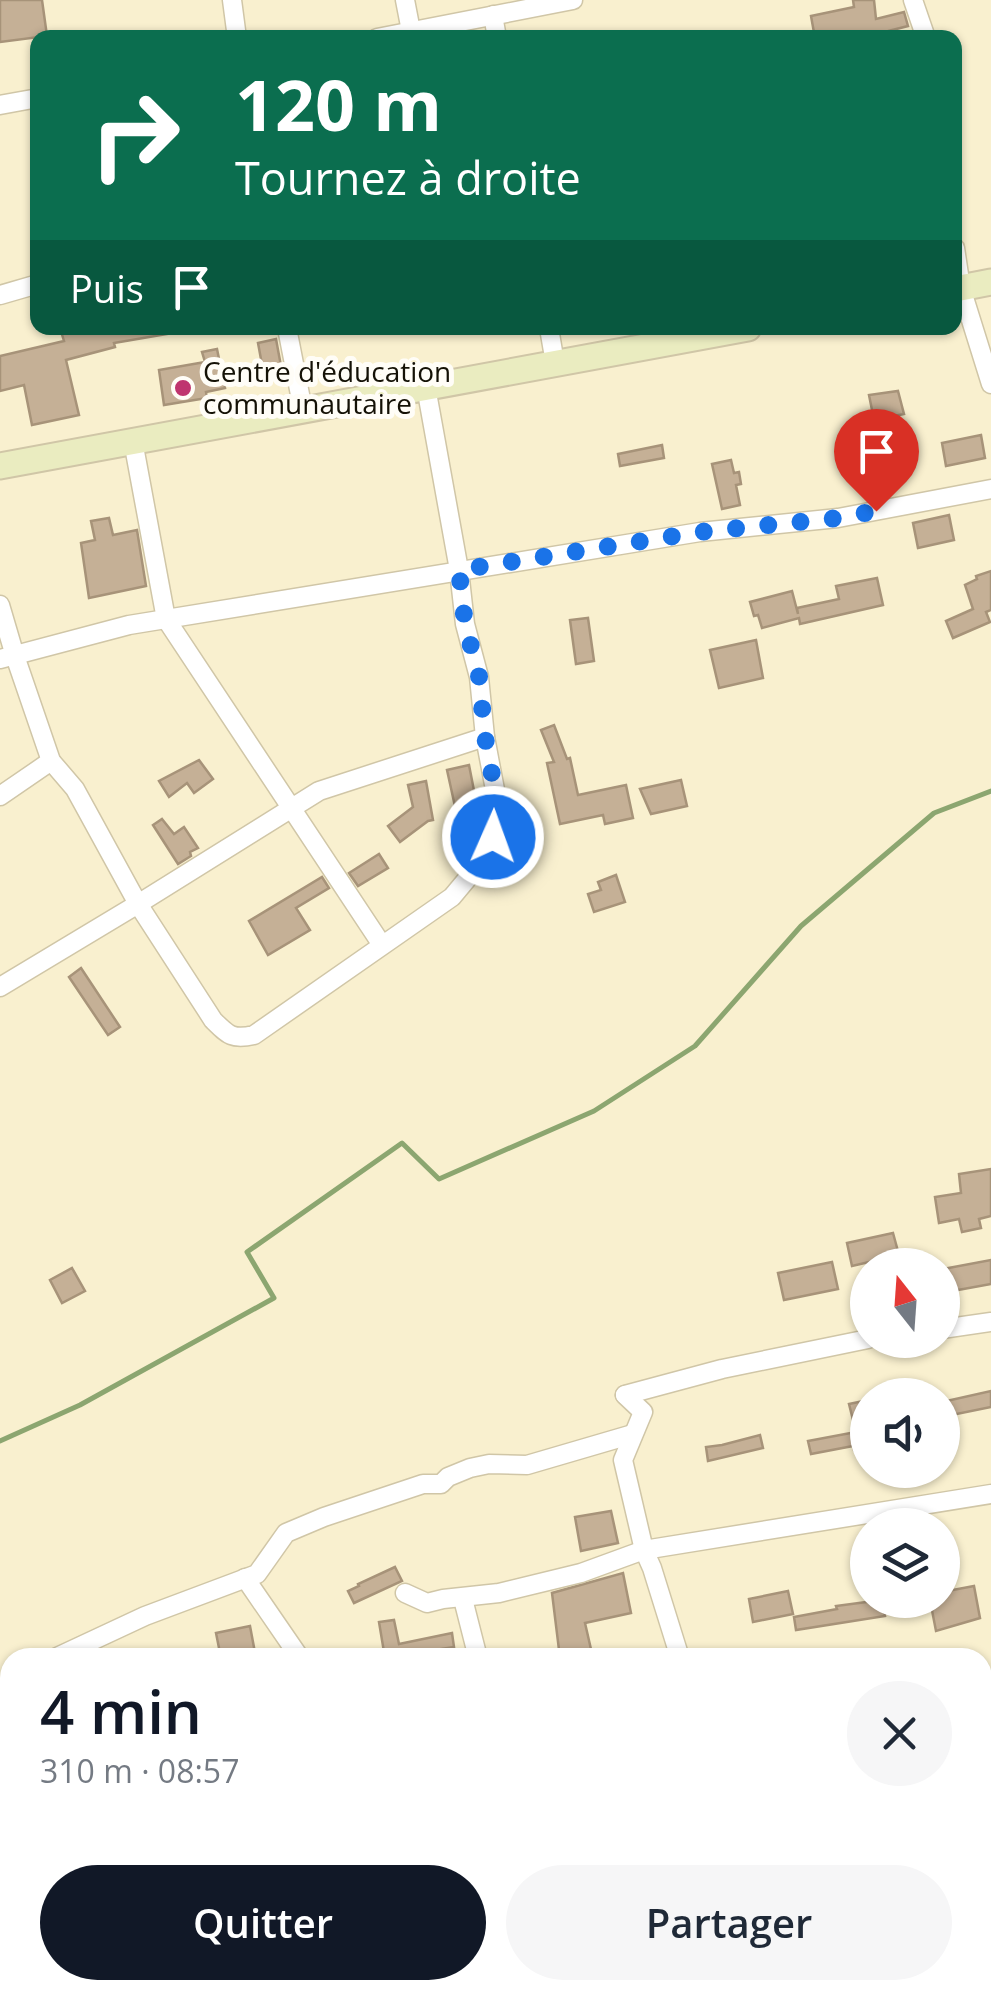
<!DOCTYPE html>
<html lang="fr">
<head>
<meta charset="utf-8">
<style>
  :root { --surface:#fff; --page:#f6f6f7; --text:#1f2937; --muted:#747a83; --accent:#111827 }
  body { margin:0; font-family:"Open Sans",sans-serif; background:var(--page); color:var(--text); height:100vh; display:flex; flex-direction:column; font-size:38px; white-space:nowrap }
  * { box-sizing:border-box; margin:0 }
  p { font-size:32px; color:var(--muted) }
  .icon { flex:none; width:55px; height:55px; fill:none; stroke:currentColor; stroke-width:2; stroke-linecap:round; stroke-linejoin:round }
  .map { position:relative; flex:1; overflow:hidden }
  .sheet { position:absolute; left:0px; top:1648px; width:992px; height:352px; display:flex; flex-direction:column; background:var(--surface); border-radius:30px 30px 0 0; box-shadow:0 2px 8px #0004 }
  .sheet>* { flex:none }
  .guide { position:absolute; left:30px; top:30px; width:932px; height:305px; border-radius:20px; box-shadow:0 2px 8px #0004; background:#0b6e4f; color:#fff; overflow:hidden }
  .needle { width:65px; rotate:343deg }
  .fabs { position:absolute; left:850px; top:1248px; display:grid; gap:20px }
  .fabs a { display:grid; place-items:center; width:110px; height:110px; border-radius:50%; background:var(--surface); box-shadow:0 2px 8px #0004; font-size:50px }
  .pin { position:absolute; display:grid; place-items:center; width:85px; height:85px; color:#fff; margin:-102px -42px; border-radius:50% 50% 50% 0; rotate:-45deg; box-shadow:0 0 10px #0007 }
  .pin .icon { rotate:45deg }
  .me { position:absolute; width:110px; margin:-55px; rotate:2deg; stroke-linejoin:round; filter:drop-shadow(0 0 8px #0008) }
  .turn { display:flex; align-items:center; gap:35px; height:210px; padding:0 40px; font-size:45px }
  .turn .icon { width:130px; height:130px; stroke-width:2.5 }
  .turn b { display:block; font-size:70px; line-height:85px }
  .then { display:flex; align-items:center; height:95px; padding:0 40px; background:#0003; gap:20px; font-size:38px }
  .round { display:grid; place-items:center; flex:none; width:105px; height:105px; border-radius:52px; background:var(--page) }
  .head { display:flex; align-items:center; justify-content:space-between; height:170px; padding:0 40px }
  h1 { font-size:60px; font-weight:600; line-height:75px; color:var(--accent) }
  .primary-button { display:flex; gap:20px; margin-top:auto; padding:20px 40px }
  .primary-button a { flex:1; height:115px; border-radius:60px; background:var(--accent); color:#fff; font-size:40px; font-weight:600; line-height:115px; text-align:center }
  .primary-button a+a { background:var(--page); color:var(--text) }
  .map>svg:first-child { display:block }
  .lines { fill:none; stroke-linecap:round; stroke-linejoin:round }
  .stream { stroke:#8ca670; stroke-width:5 }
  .building { fill:#c5b096; stroke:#a79379; stroke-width:2.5 }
  .street-casing { stroke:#d0c6a7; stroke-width:21 }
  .secondary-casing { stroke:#d0c6a7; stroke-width:29 }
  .street { stroke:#fff; stroke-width:18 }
  .secondary { stroke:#eaecc0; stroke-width:25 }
  .route { stroke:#1a73e8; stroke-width:18; stroke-dasharray:0 32.4 }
  .poi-dot { fill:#bf356f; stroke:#fffdf7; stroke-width:4 }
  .labels { text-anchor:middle; stroke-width:10; stroke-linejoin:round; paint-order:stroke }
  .poi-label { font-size:28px; fill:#141106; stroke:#fffdf7; text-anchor:start }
</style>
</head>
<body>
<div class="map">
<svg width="991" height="1999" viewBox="0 0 991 1999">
  <rect width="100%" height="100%" fill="#f9f0cf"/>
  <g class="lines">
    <!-- stream -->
    <path class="stream" d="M0 1441 80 1405 274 1298 247 1252 402 1143 439 1179 594 1111 695 1046 801 926 934 813 991 791"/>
  </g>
  <!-- building -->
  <g class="building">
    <path d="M0 0H42L47 36 0 42Z"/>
    <path d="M853 0H874L876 19 904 12 908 26 861 38H815L811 16 854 7Z"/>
    <path d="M60 328H110V330L166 328 167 334 114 343 115 347 66 360 79 415 32 425 24 385 0 391V356L64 341Z"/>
    <path d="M276 339 283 377 265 381 258 343Z"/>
    <path d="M217 349 225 388 206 392 207 398 164 405 159 370 205 362 202 352Z"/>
    <path d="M898 391 904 414 874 420 869 395Z"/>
    <path d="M981 435 985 458 946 466 942 443Z"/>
    <path d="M662 445 664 458 620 466 618 454Z"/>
    <path d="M731 460 734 473 739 472 741 484 736 485 740 505 722 509 712 464Z"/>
    <path d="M949 515 954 540 918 548 913 523Z"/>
    <path d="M109 518 113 535 137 530 146 586 89 598 81 543 95 540 91 521Z"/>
    <path d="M991 571V610L986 612 990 622 953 638 946 621 973 609 965 585 977 579 976 576Z"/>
    <path d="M877 578 883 605 800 624 799 618 762 628 758 615 754 616 750 602 792 591 798 614 797 608 839 599 836 586Z"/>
    <path d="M588 618 594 661 576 664 570 620Z"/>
    <path d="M756 640 763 678 719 688 710 650Z"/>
    <path d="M554 725 567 759 570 758 578 795 626 785 633 818 605 824 603 815 560 824 547 763 554 762 541 730Z"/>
    <path d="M199 760 213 779 194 793 187 783 169 797 159 781Z"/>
    <path d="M469 765 477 806 456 811 447 770Z"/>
    <path d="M681 780 687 806 651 814 640 789Z"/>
    <path d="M426 781 433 820 428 821 400 842 388 826 413 807 408 785Z"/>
    <path d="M162 819 174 834 184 827 198 848 190 852 191 856 178 864 153 825Z"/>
    <path d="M379 854 388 868 358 886 349 873Z"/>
    <path d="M616 875 625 902 594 912 588 894 601 890 598 882Z"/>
    <path d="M322 877 329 888 296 908 310 930 268 955 249 921Z"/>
    <path d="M81 968 120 1027 108 1035 69 977Z"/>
    <path d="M991 1169V1216L979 1219 981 1228 962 1232 959 1219 939 1223 935 1197 961 1193 959 1174Z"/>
    <path d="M893 1233 899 1255 852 1266 847 1243Z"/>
    <path d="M991 1260V1284L947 1292 943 1269Z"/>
    <path d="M832 1262 838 1289 784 1300 778 1273Z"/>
    <path d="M72 1268 85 1291 62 1303 50 1280Z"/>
    <path d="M991 1391V1407L942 1417V1402Z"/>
    <path d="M868 1400V1459L864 1460 861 1449 854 1450 853 1446 811 1454 808 1441 856 1432 849 1404Z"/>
    <path d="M760 1435 763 1448 708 1461 706 1447 722 1445Z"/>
    <path d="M611 1511 618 1543 581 1551 575 1517Z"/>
    <path d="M395 1567 402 1581 354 1603 348 1591 359 1586 358 1584Z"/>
    <path d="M623 1573 631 1613 585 1623 593 1658H560L552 1593Z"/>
    <path d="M974 1586 980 1618 936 1631 930 1600H942V1592Z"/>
    <path d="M788 1591 793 1614 753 1622 749 1599Z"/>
    <path d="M882 1600 885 1616 796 1630 794 1617 837 1609 836 1606Z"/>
    <path d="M394 1620 399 1644 452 1633 454 1647 385 1658 379 1622Z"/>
    <path d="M250 1626 256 1658H221L216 1633Z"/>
  </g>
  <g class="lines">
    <!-- street casing -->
    <g class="street-casing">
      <g id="street">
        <path d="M232 0 237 38"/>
        <path d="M405 0 411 31"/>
        <path d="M913 0 926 38"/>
        <path d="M493 15 497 38"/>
        <path d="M377 38 573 0"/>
        <path d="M0 105 38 98"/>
        <path d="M955 248 961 288 991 384"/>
        <path d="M0 295 38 284"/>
        <path d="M287 328 303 410"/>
        <path d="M549 328 555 363"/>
        <path d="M133 441 166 619 382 945"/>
        <path d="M0 605 15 656 51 761 75 789 138 904 213 1020C228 1035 232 1040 254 1035L452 897 477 867 493 837 496 795 485 737 479 677 465 624 459 570 426 387"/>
        <path d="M0 659 129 625 700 532 838 518 991 489"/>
        <path d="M0 796 51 761"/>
        <path d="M0 987 138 904 319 791 485 737"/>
        <path d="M942 1329 991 1322"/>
        <path d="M625 1395 643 1412 623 1460 644 1550 652 1568 680 1658"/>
        <path d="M625 1395 722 1369 868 1339"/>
        <path d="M245 1578 300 1658"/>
        <path d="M405 1593 427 1603 443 1599 499 1593 581 1573 644 1550 991 1494"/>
        <path d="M463 1599 478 1658"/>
        <path d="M55 1658 145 1616 257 1574 286 1533 324 1517 423 1484H441L448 1477 470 1468 489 1464 527 1465 633 1434"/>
        <path d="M982 1683 991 1684"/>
        <path d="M0 1690 10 1683"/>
        <path d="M982 1875 991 1874"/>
        <path d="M0 1889 10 1887"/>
        <path d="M538 1990 541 1999"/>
        <path d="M928 1990 929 1999"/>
        <path d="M315 1999 363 1990"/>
        <path d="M722 1999V1990"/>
      </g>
    </g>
    <!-- secondary casing -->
    <g class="secondary-casing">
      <g id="secondary">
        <path d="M955 289 991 282"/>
        <path d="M0 466 748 328"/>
      </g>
    </g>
    <!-- street -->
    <use href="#street" class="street"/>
    <!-- secondary -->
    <use href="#secondary" class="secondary"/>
  </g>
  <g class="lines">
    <!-- route -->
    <path class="route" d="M493 837 496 796 485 737 479 676 465 624 459 570 700 532 838 518 876 511"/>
  </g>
  <!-- markers -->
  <circle class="poi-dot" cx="183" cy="388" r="10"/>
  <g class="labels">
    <!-- poi labels -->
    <g class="poi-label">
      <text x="203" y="382">Centre d'éducation<tspan x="203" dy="32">communautaire</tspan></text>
    </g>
  </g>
</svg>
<div class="fabs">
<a><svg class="needle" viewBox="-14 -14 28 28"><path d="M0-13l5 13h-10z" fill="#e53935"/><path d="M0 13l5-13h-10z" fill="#747a83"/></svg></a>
<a><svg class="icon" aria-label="sound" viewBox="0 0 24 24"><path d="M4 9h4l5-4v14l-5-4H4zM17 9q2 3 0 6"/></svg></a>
<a><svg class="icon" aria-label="layers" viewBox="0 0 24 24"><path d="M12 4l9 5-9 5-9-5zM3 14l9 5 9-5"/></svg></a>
</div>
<div class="pin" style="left:876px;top:511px;background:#d93025"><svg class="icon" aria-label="arrive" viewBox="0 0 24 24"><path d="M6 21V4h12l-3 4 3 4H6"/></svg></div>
<svg class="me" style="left:493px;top:837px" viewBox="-20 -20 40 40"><circle r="17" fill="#1a73e8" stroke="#fff" stroke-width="3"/><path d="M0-11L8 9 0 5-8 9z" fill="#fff"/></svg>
<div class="guide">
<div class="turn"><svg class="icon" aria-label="right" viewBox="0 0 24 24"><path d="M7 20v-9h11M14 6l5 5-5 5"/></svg><div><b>120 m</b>Tournez à droite</div></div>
<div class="then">Puis<svg class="icon" aria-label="arrive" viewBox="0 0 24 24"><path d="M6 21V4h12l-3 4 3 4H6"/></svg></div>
</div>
<section class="sheet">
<div class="head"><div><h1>4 min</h1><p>310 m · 08:57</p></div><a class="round"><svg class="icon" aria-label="close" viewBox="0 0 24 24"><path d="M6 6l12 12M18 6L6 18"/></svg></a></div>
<div class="primary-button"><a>Quitter</a><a>Partager</a></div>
</section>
</div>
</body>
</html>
